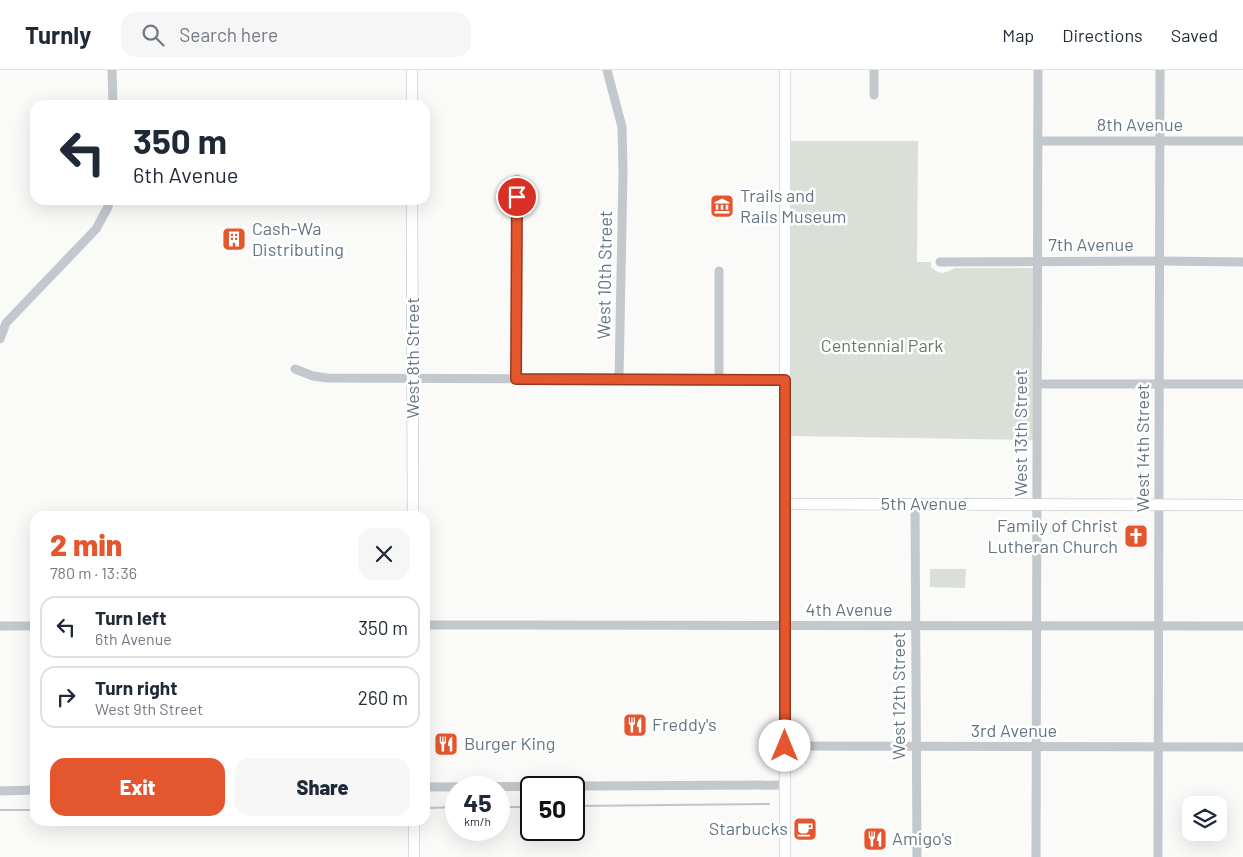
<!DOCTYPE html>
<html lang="en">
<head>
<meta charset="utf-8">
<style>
  :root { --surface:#fff; --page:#f6f6f7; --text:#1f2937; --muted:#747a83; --line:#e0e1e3; --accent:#e4572e }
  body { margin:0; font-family:Barlow,sans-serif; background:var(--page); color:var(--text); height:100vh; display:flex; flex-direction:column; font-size:19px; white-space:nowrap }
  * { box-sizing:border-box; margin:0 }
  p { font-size:16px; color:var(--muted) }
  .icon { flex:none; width:28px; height:28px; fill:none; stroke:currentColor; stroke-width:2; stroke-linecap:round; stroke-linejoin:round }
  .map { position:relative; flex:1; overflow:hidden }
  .sheet { position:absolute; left:30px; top:441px; width:400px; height:315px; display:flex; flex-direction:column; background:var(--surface); border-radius:15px; box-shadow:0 5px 20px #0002 }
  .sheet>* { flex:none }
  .guide { position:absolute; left:30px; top:30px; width:400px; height:105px; border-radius:15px; box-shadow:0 5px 20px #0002; background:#fff; color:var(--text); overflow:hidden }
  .controls { position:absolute; left:1182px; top:726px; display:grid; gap:10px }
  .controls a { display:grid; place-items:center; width:45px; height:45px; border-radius:10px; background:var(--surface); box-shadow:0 5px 20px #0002; font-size:25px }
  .speed { position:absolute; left:445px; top:706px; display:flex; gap:10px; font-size:25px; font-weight:700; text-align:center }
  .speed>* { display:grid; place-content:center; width:65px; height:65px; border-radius:50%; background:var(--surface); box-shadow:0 5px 20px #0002; line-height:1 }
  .speed small { font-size:12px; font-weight:400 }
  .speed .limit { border:2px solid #111; border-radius:8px; background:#fff; color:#111 }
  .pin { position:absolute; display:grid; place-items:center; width:42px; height:42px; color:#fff; margin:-21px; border:2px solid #fff; border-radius:50%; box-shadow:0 1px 5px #0007 }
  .me { position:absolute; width:55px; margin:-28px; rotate:0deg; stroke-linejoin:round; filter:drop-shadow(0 0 4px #0008) }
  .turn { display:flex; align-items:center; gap:18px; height:105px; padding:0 20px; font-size:22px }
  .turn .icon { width:65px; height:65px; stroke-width:2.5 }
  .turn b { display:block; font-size:35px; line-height:42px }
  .round { display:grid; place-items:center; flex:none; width:52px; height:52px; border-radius:15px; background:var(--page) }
  .summary { display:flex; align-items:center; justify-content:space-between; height:85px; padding:0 20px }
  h1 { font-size:30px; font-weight:800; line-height:38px; color:var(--accent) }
  .primary-button { display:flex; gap:10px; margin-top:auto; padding:10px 20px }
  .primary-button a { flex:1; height:58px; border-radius:15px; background:var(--accent); color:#fff; font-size:20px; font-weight:800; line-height:58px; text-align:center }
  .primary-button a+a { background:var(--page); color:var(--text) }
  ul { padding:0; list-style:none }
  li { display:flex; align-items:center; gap:15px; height:62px; margin:0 10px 8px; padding:0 10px; border:2px solid var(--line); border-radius:15px }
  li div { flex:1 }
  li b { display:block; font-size:19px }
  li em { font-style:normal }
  header { display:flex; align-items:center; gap:30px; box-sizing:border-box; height:70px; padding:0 25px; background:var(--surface); border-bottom:1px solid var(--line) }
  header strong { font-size:24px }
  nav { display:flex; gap:28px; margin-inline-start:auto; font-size:18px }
  .search { width:350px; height:45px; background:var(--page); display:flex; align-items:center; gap:12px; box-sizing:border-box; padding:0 18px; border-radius:15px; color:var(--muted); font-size:19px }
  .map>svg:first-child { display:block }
  .green { fill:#dadfd7 }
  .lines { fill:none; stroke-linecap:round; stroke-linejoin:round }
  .stream { stroke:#bbc7cb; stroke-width:2 }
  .secondary-casing { stroke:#b3babf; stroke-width:12 }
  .street { stroke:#c3c8cc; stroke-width:9 }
  .secondary { stroke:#fff; stroke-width:11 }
  .route-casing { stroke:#94391e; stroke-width:12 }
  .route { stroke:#e4572e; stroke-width:9 }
  .labels { text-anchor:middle; stroke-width:5; stroke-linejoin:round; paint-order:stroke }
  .street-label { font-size:18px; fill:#657683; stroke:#fff }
  .poi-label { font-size:18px; fill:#657683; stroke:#fff; text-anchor:start }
  .park-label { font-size:18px; fill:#687a64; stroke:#fff }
</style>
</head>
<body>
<header>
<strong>Turnly</strong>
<div class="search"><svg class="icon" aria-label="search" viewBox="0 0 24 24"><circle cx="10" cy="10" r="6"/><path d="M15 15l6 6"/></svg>Search here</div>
<nav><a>Map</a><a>Directions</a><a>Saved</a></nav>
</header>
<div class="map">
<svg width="1243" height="787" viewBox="0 0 1243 787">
  <rect width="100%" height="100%" fill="#fafaf8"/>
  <!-- green -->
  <g class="green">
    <path d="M790 71H918L917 192H931V197C941 206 944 203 955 198H1033V370L790 366Z"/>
    <path d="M930 499H966L965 518 930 517Z"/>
  </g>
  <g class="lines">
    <!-- stream -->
    <g class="stream">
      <path d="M574 736 769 734"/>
      <path d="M499 737H531"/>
      <path d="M428 738 456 737"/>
      <path d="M0 740H35"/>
    </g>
    <!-- secondary casing -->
    <g class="secondary-casing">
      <g id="secondary">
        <path d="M412 0V35"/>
        <path d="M785 0V787"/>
        <path d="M412 130 413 446"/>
        <path d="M785 434 1243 435"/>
        <path d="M414 751V787"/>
      </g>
    </g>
    <!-- street -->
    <g class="street">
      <path d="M112 0 113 35"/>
      <path d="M607 0 622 57 623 102 619 309"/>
      <path d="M874 0V25"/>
      <path d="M1038 71H1243"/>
      <path d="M940 192 1160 191 1243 192"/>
      <path d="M0 269 6 253 96 159 108 137 109 130"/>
      <path d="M295 299 313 306 327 308 785 310"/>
      <path d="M517 309V109"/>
      <path d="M719 310V201"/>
      <path d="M1037 314H1243"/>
      <path d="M915 434 917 787"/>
      <path d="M425 555 1243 556"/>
      <path d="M0 556H35"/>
      <path d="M785 676 1243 677"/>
      <path d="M425 717 785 715"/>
      <path d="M0 721 35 720"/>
      <path d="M1036 787 1038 0"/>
      <path d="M1158 787 1160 0"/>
    </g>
    <!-- secondary -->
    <use href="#secondary" class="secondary"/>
  </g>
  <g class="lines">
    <!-- route casing -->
    <g class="route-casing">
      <path id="route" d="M517 127 516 309 785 310V676"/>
    </g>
    <!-- route -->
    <use href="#route" class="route"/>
  </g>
  <!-- icons -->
  <defs>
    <g id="museum-square" transform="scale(1.25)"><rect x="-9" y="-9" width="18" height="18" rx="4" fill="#e4572e" stroke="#fff"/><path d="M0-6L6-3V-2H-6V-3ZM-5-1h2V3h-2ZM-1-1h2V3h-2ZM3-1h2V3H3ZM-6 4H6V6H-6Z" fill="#fff"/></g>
    <g id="building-square" transform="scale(1.25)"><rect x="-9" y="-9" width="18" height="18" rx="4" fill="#e4572e" stroke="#fff"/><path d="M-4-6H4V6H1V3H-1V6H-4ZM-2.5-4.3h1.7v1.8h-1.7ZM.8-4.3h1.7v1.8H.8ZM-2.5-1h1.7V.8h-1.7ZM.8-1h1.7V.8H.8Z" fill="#fff"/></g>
    <g id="church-square" transform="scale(1.25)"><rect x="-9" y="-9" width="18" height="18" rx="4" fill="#e4572e" stroke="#fff"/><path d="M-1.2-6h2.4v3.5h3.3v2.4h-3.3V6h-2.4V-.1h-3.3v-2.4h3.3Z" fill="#fff"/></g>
    <g id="restaurant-square" transform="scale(1.25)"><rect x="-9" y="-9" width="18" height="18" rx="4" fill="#e4572e" stroke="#fff"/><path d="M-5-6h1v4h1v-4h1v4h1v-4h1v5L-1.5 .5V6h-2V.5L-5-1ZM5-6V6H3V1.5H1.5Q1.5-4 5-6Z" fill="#fff"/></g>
    <g id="cafe-square" transform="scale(1.25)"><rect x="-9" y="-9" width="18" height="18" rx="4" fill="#e4572e" stroke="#fff"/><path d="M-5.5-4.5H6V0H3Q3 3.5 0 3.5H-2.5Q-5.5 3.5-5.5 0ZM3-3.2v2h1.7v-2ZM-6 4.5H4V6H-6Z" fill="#fff"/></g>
  </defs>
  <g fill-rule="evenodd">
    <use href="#museum-square" x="722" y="136"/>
    <use href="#building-square" x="234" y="169"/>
    <use href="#church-square" x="1136" y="466"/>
    <use href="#restaurant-square" x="635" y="655"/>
    <use href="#restaurant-square" x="446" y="674"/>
    <use href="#cafe-square" x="805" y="759"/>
    <use href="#restaurant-square" x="875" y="769"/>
  </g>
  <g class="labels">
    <!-- street labels -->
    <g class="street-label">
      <text x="1140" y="61">8th Avenue</text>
      <text x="1091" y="181">7th Avenue</text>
      <text transform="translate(605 205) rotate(-89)" y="6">West 10th Street</text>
      <text transform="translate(413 288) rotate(-90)" y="6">West 8th Street</text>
      <text transform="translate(1021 363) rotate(-90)" y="6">West 13th Street</text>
      <text transform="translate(1143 378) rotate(-90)" y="6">West 14th Street</text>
      <text x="924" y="440">5th Avenue</text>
      <text x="849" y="546">4th Avenue</text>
      <text transform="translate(899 626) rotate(-90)" y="6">West 12th Street</text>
      <text x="1014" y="667">3rd Avenue</text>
    </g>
    <!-- poi labels -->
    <g class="poi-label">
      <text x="740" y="132">Trails and<tspan x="740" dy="21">Rails Museum</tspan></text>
      <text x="252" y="165">Cash-Wa<tspan x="252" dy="21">Distributing</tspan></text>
      <text x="1118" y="462" text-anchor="end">Family of Christ<tspan x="1118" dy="21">Lutheran Church</tspan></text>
      <text x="652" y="661">Freddy's</text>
      <text x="464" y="680">Burger King</text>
      <text x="788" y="765" text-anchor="end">Starbucks</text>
      <text x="892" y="775">Amigo's</text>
    </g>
    <!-- park labels -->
    <g class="park-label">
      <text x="882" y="282">Centennial Park</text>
    </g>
  </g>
</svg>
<div class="controls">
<a><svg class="icon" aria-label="layers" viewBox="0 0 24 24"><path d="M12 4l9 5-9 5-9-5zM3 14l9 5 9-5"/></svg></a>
</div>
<div class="speed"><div>45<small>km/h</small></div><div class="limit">50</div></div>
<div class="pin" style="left:517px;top:127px;background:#d93025"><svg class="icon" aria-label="arrive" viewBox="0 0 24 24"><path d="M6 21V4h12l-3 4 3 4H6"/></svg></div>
<svg class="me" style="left:785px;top:676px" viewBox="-20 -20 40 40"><circle r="19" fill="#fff"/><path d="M0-13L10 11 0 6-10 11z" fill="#e4572e"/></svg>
<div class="guide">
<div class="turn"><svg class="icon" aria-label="left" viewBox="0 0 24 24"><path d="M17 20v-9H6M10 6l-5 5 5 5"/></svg><div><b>350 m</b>6th Avenue</div></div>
</div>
<section class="sheet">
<div class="summary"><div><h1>2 min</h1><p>780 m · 13:36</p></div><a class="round"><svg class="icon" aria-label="close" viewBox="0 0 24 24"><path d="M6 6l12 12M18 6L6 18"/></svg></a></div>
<ul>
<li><svg class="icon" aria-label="left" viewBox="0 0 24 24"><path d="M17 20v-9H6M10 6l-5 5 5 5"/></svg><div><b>Turn left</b><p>6th Avenue</p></div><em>350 m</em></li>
<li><svg class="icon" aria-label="right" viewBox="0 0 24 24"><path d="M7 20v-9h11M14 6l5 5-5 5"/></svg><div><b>Turn right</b><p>West 9th Street</p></div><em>260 m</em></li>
</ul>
<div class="primary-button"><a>Exit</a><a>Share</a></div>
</section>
</div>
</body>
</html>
